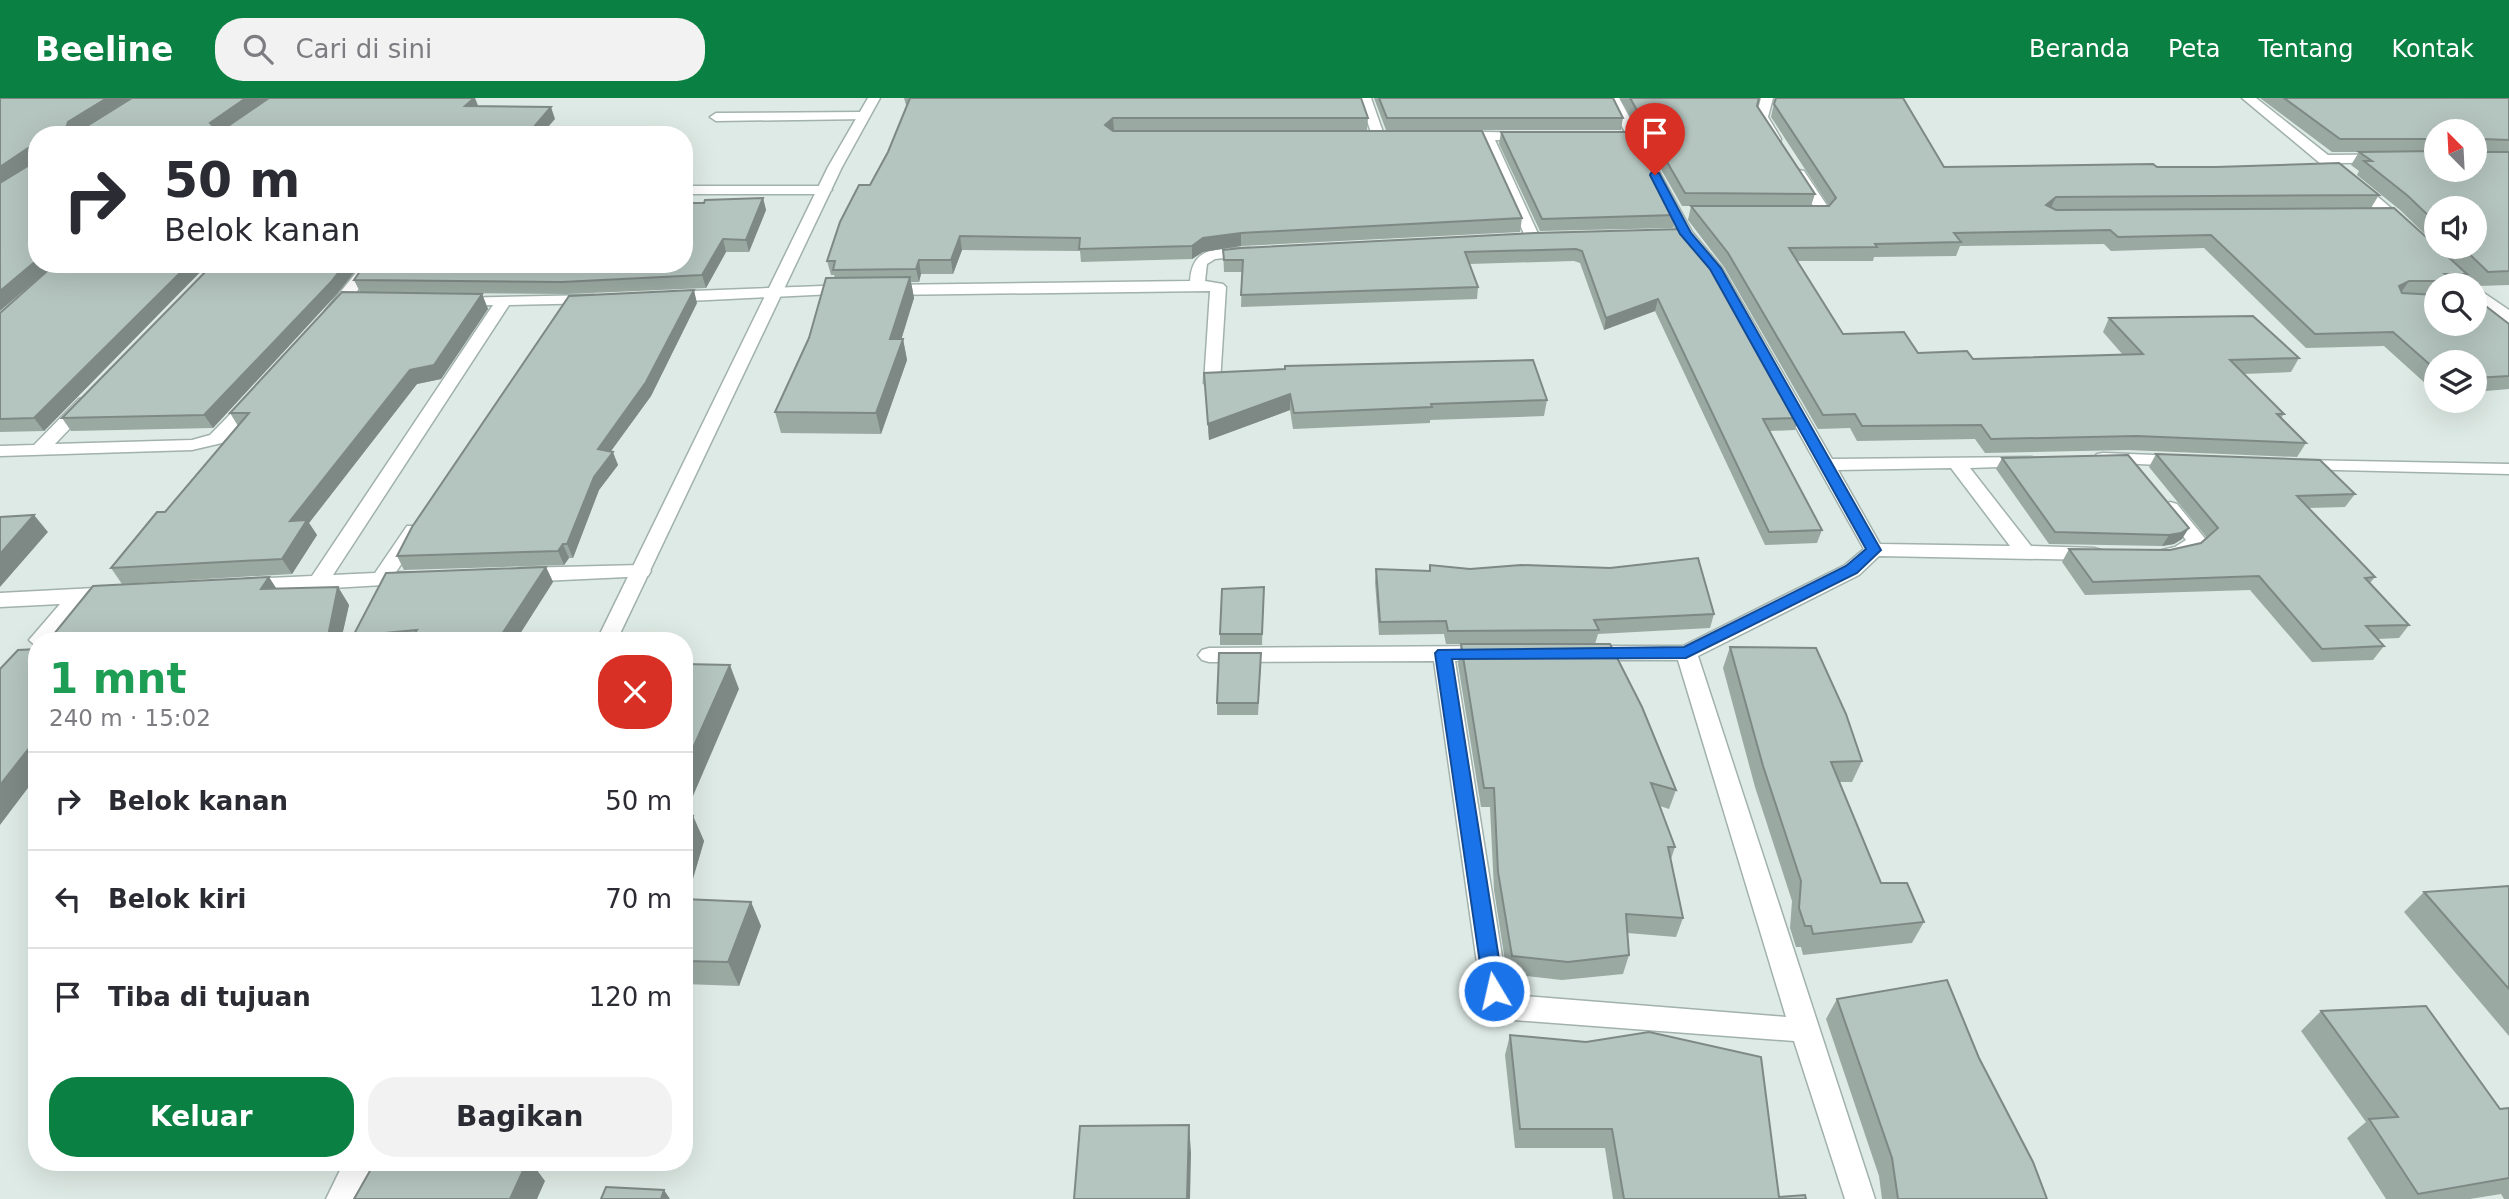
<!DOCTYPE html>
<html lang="id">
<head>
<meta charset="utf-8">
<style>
  :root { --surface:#fff; --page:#f2f2f3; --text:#2b2b33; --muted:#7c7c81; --line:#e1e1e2; --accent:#0b8043 }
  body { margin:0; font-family:"DejaVu Sans",sans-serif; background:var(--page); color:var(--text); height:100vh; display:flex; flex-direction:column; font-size:26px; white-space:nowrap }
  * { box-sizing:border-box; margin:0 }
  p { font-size:23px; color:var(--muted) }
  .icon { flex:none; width:38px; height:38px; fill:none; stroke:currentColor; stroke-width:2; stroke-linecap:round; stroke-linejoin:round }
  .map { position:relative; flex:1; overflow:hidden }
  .drawer { position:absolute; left:28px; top:534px; width:665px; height:539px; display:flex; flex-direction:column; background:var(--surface); border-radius:28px; box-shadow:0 7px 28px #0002 }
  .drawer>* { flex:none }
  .guide { position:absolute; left:28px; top:28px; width:665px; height:147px; border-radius:28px; box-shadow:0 7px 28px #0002; background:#fff; color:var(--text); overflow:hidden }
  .needle { width:46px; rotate:336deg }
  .tools { position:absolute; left:2424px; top:21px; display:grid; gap:14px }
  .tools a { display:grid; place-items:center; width:63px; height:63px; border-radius:50%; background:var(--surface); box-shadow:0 7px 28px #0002; font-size:35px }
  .pin { position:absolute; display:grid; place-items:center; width:60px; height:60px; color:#fff; margin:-72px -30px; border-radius:50% 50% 50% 0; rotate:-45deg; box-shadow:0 0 7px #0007 }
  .pin .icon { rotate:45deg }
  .me { position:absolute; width:77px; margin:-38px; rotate:351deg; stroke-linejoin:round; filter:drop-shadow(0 0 5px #0008) }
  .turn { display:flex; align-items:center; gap:24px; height:147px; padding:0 21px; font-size:32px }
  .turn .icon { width:91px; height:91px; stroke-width:2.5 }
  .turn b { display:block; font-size:49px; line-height:60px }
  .round { display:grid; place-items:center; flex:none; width:74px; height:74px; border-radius:28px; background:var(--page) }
  .headline { display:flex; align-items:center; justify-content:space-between; height:119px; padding:0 21px }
  h1 { font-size:42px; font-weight:800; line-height:52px; color:#1e9e55 }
  .cta { display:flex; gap:14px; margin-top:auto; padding:14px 21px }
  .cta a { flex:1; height:80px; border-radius:28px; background:var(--accent); color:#fff; font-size:28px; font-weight:800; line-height:80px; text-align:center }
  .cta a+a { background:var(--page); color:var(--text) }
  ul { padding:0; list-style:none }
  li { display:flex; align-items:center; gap:21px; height:98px; padding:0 21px; border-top:2px solid var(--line) }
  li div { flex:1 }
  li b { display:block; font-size:26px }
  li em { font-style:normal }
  header { display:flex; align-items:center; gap:42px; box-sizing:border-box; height:98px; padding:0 35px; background:var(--accent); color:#fff }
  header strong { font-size:33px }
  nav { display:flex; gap:38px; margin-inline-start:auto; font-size:24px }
  .search { width:490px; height:63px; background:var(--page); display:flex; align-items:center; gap:18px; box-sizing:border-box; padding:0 24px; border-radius:28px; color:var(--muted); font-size:26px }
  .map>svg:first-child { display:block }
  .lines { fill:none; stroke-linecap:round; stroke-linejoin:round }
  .minor-casing { stroke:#a1b1ac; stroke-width:3 }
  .tertiary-casing { stroke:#a1b1ac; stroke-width:3 }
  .minor { fill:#fff; fill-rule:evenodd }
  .tertiary { fill:#fff; fill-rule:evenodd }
  .wall { fill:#9ba9a3; fill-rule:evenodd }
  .shaded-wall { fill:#7e8985 }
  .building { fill:#b4c4be; stroke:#7e8985; stroke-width:2 }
  .route { fill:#1a73e8; stroke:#114b97; stroke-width:2 }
</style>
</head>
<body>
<header>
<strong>Beeline</strong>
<div class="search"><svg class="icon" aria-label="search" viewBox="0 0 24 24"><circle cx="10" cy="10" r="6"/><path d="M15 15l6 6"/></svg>Cari di sini</div>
<nav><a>Beranda</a><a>Peta</a><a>Tentang</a><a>Kontak</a></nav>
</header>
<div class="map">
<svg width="2509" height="1101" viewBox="0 0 2509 1101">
  <rect width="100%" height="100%" fill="#deeae5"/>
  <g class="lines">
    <!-- minor casing -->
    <g class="minor-casing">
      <g id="minor">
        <path d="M1359 0H1371L1384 37 1383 40 1378 41 1372 37Z"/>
        <path d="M1607 0H1619L1692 134 1722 170 1832 361 2032 359 2035 363 2026 368 1970 370 2031 448 2094 450 2101 452 2104 456 2101 460 2094 462 1879 458 1859 477 1698 558 1875 1101H1845L1794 943 1514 922 1493 913 1481 893 1434 563 1209 564 1202 562 1198 557 1202 552 1209 550 1488 548 1495 550 1499 555 1495 560 1455 563 1507 890 1511 897 1786 919 1678 562H1587L1580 560 1576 555 1580 550 1587 548H1683L1845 467 1864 451 1708 172 1679 136ZM1951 370 2010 448 1880 446 1838 372Z"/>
        <path d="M1761 0H1773L1768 19 1781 41 1780 44H1770L1756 19Z"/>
        <path d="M2242 0H2256L2328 57 2436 56V64L2338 65 2411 127 2413 130 2411 133H2401Z"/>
        <path d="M863 14 869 18 867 21 716 23 710 19 716 15Z"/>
        <path d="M1486 34 1529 35 1535 39 1529 43 1495 42 1540 140 1538 143 1533 144 1526 140 1481 42H1456L1450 38 1456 34Z"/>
        <path d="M1799 72 1804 73 1830 112 1825 119 1803 121 1796 117 1798 114 1816 112 1792 76Z"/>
        <path d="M684 88H825L832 92 825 96H684Z"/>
        <path d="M1250 150 1257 154 1255 157 1215 161 1207 166 1205 183 1223 186 1226 189 1220 285 1212 290 1204 285 1210 193 885 197 877 192 885 187 1190 183C1192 146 1221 151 1250 150Z"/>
        <path d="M2442 160 2447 161 2473 184 2476 187 2475 189 2509 212V225L2474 201V187H2459L2437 167 2435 164 2437 161Z"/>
        <path d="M363 166H378L337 219H325L323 216 325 213Z"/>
        <path d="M849 187 857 192 854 195 668 204 660 199 668 194Z"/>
        <path d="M594 197 602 202 599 205 509 207 333 477 375 475 407 428H421L424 432 396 474 418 475 421 480 418 485 247 495 240 493 237 488 240 483 247 481 312 478 493 207 458 208 450 203 453 200Z"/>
        <path d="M253 298 262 303 222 345 192 352 0 358V348L34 347 79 301 85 300 94 305 55 346 192 342 210 337 247 299Z"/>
        <path d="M2103 355 2180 358 2189 363 2180 368 2097 364 2094 360 2097 356Z"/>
        <path d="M2299 362 2509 366V376L2293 371 2290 367Z"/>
        <path d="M2170 404 2177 406 2207 443C2196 457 2179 465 2162 460L2159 456 2162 452 2175 449 2186 442 2161 410Z"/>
        <path d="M641 467 648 468 651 473 648 478 520 484 513 482 510 477 513 472 520 470Z"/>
        <path d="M114 489 121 491 124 496 121 501 84 504 50 542H37V549L29 542 60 506 0 509V495Z"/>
      </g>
    </g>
    <!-- tertiary casing -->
    <g class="tertiary-casing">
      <g id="tertiary">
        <path d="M868 0H880L842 69 617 542H597L828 69Z"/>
        <path d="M344 1064H374L356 1101H326Z"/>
      </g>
    </g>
    <!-- minor -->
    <use href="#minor" class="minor"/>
    <!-- tertiary -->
    <use href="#tertiary" class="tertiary"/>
  </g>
  <!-- wall -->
  <g class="wall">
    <path d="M904 0H1361L1368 20 1367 32 1113 33 1522 120 1520 134 1241 148 1203 154 1192 161 1081 164 1080 153 962 152 953 176H921L919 184H911L914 200 901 241H903L907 262 881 336 781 335 775 314 809 240 835 180 834 177H831L827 163 888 54 907 7H906Z"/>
    <path d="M1374 0H1613L1623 20 1621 32H1386Z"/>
    <path d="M1620 0H1759L1757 8 1815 96 1811 108H1829L1771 19 1775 0H1903L1944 69H2157L2379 97 2371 110 2438 149H2474L2436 110V147L2400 112 2357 77 2359 73 2351 67 2359 54H2332L2260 0H2509V187L2478 188 2466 177 2460 187H2436V196H2422L2509 226V291L2474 294V264H2436V295L2384 248 2306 250 2204 150 2111 153 2104 146 1960 148 1956 158 1874 159 1873 163H1797L1843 236 1918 255 1973 261 2123 257 2103 234 2109 220 2299 260 2291 274 2243 276 2284 316 2281 320 2306 345 2297 359 2128 352 1985 355 1975 341 1857 343 1850 330 1818 331 1724 169 1688 122 1691 108H1682ZM2436 33H2474L2436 72Z"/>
    <path d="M1501 34 1675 117 1673 130 1540 133 1499 46Z"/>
    <path d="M763 100 766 112 749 154H726L706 190 567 196 360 194 354 182 684 166 704 105Z"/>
    <path d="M1684 131 1799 320 1795 332 1770 333 1822 432 1817 445 1765 447 1655 213 1604 232 1580 165 1574 163 1469 166 1478 189 1477 201 1241 209 1242 174H1224L1223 152Z"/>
    <path d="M55 166H208L44 333 0 334V215Z"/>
    <path d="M337 196 213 330 71 333 62 320Z"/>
    <path d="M482 196 488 211 441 281 417 286 309 425 317 437 292 476 122 486 111 470 165 414 238 328 230 315Z"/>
    <path d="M697 205 651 298 611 353 618 367 599 392 573 460H569L564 467 404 472 397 458Z"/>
    <path d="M1285 268 1547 302 1544 318 1430 322V325L1293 331 1290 312 1209 342 1204 275 1284 271Z"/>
    <path d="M2156 356 2355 396 2345 409 2309 410 2375 479 2370 485 2409 527 2399 540 2377 541 2384 548 2373 562 2312 564 2250 492 2085 497 2062 464 2069 451 2170 452 2201 445 2207 440 2149 369Z"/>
    <path d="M2002 360 2182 441 2174 446 2162 448 2049 446 1996 371Z"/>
    <path d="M1430 467 1714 516 1710 530 1598 536 1595 546H1446L1444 536 1379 537 1375 484 1376 471 1429 473Z"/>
    <path d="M546 469 553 484 516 542H356L353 538Z"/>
    <path d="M338 489 349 507 341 542H49L277 491Z"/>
    <path d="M1264 489 1262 547H1220V536Z"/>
    <path d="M1461 546 1676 692 1669 711 1660 708 1675 749 1671 761 1683 820 1676 839 1627 835 1629 857 1623 876 1562 882 1507 876 1494 792 1490 709H1481L1458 566Z"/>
    <path d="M1730 549 1862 663 1852 684H1839L1881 785 1924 824 1912 845 1803 857 1801 849H1796L1790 830 1792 803 1755 689 1723 570Z"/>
    <path d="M1261 566 1258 617H1217V605Z"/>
    <path d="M693 718 704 743 687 801 751 804 761 828 739 888 684 886V719Z"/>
    <path d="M2509 788V938L2404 814 2424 794Z"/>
    <path d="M1837 901 1979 960 2047 1101H1882L1879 1078 1826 921Z"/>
    <path d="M2321 913 2500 1011 2509 1010V1101H2504L2501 1096 2470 1101H2386L2347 1040 2366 1024 2301 933Z"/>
    <path d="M1510 937 1779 1099 1806 1101H1613L1605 1050H1515L1505 957Z"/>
  </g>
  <!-- shaded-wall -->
  <g class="shaded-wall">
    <path d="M107 0H131L75 35 67 27 68 24Z"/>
    <path d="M246 0H268L216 37 210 25Z"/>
    <path d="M474 0H475L479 10 465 8Z"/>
    <path d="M551 9 555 21 541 37H527Z"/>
    <path d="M1113 20 1114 32 1106 40 1105 27Z"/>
    <path d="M28 50 36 62 0 86V69Z"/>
    <path d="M2056 99 2050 112 2046 107Z"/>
    <path d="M763 100 766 112 749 154 746 142Z"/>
    <path d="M1241 135V148L1203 154 1192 161V148L1203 140Z"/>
    <path d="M960 138 962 152 953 176 951 162Z"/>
    <path d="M723 141 726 154 706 190 702 177Z"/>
    <path d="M37 162V166H55L0 213V193Z"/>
    <path d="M919 162 921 176 919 184 916 171Z"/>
    <path d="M189 166H208L44 333 34 320Z"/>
    <path d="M345 166H361L337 196 213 330 204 317Z"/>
    <path d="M910 179 914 200 895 262 890 241Z"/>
    <path d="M2409 183 2400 196 2399 188Z"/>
    <path d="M694 192 697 205 651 298 603 364 598 351Z"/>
    <path d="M482 196 488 211 441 281 417 286 309 425 317 437 292 476 282 461 290 423 410 272Z"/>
    <path d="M1658 201 1655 213 1604 232 1606 220Z"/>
    <path d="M903 241 907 262 881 336 876 315Z"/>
    <path d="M1290 296V312L1209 342 1208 326Z"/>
    <path d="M613 354 618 367 599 392 573 460 567 446 594 379Z"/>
    <path d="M34 417 48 434 0 489V456Z"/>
    <path d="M2189 430 2182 441 2174 446 2162 448 2169 437Z"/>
    <path d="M563 446 569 460 564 467 558 453Z"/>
    <path d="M546 469 553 484 516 542H498Z"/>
    <path d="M269 479 280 496 261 491Z"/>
    <path d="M338 489 349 507 341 542H331L328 538Z"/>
    <path d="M730 567 739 591 684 719V670Z"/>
    <path d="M37 640V678L0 727V687Z"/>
    <path d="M693 718 704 743 684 811V748Z"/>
    <path d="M751 804 761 828 739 888 728 864Z"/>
    <path d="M1189 1027 1191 1055 1190 1101H1187Z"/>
    <path d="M512 1064H535L534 1068 545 1083 537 1101H510Z"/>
    <path d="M664 1092 670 1101H661Z"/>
  </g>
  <!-- building -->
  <g class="building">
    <path d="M0 0H107L68 24 67 27 87 28 132 0H246L210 25 213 28H228L269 0H474L465 8 551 9 527 37H37V162L0 193V85L31 66 32 51 28 50 0 69Z"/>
    <path d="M910 0H1361L1368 20H1113L1105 27 1113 33H1482L1522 120 1241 135 1203 140 1192 148 1079 151 1080 140 960 138 951 162H919L916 171 833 172 835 163H827L840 124 859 87H870L888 54Z"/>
    <path d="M1379 0H1613L1623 20H1387Z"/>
    <path d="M1630 0H1759L1757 8 1815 96 1685 95Z"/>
    <path d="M1776 0H1903L1944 69 2153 66 2157 69H2216L2339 65 2379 97 2056 99 2046 107 2056 112 2394 110 2467 176H2445L2460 187H2446L2445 183H2409L2399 188 2402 195 2436 197V226H2474V199L2509 226V278L2474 280V264H2436V272L2393 234 2315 236 2211 137 2118 139 2110 132 1954 135 1961 144 1875 146 1877 149 1789 150 1843 236 1904 234 1918 255 1967 253 1973 261 2143 256 2109 220 2253 218 2299 260 2230 262 2284 316H2277L2306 345 2136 338 1991 341 1981 327 1862 328 1855 316 1823 317 1728 155 1691 108H1829L1836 100 1774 6Z"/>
    <path d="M2284 0H2509V42L2482 41 2480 44 2482 54H2509V173L2488 174 2462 149H2474V110H2436V125L2408 98 2364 63H2372L2359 54 2436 53V72H2474V33H2436V41H2340Z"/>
    <path d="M1501 34H1631L1675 117 1542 121Z"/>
    <path d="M763 100 746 142 723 141 702 177 562 184 354 182 365 166H684V105H704L705 102Z"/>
    <path d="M1684 131 1709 161 1799 320 1763 321 1822 432 1769 434 1658 201 1606 220 1582 153 1576 151 1465 154 1478 189 1241 197 1243 162H1224L1223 152 1241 150 1535 135Z"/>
    <path d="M55 166H189L34 320 0 321V215Z"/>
    <path d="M213 166H345L331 184 204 317 62 320Z"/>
    <path d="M910 179 890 241H903L876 315 775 314 809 240 826 180Z"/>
    <path d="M694 192 646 284 598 351 613 354 594 379 567 446H563L558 453 397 458 412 429 569 198Z"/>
    <path d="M342 194 482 196 434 267 410 272 290 423 307 422 282 461 111 470 157 414H165L249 315H230Z"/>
    <path d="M1533 262 1547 302 1431 306 1432 309 1294 315 1290 296 1208 326 1204 275 1285 271V268Z"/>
    <path d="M2156 356 2320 362 2355 396 2297 398 2375 479 2365 480 2409 527 2366 528 2384 548 2322 551 2259 478 2093 484 2069 451 2170 452 2201 445 2218 430Z"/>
    <path d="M2128 357 2189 430 2181 435 2169 437 2055 434 2002 360Z"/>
    <path d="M34 417 0 456V419Z"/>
    <path d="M1698 460 1714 516 1594 522 1599 532 1448 533 1446 523 1380 524 1376 471 1430 473V467L1470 471 1521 467 1610 470Z"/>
    <path d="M546 469 498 542H411L417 532 353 538 386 475Z"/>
    <path d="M269 479 261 491 338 489 328 538 308 539 306 542H49L93 488Z"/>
    <path d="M1264 489 1262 536H1220L1222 491Z"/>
    <path d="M1461 546H1610L1642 609 1676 692 1651 685 1675 749H1668L1683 820 1626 816 1629 857 1568 864 1512 858 1498 774 1494 690H1484Z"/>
    <path d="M1730 549 1816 550 1846 616 1862 663 1831 664 1881 785H1907L1924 824 1813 836 1811 828H1805L1799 810 1801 783 1763 668Z"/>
    <path d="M37 551V640L0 687V571L18 552Z"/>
    <path d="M1219 555H1261L1258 605H1217Z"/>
    <path d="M684 566 730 567 684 670Z"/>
    <path d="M693 718 684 748V719Z"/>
    <path d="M2509 788V891L2424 794Z"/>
    <path d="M684 801 751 804 728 864 684 863Z"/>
    <path d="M1947 882 1979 960 2033 1064 2047 1101H1898L1892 1060 1837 901Z"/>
    <path d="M2426 908 2500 1011 2509 1010V1080L2418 1096 2369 1021 2398 1019 2321 913Z"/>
    <path d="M1649 934 1761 959 1779 1099 1805 1097 1806 1101H1624L1612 1031H1520L1510 937 1586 944Z"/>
    <path d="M1189 1027 1187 1101H1074L1080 1028Z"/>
    <path d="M375 1064H527L510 1101H354Z"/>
    <path d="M606 1089 664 1092 661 1101H601Z"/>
  </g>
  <!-- route -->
  <path class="route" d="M1651 75H1659L1691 135 1721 170 1881 452 1857 475 1686 560 1452 561 1504 893 1501 899 1494 901 1487 899 1484 893 1435 555 1438 552 1684 549 1846 468 1866 451 1710 171 1680 136 1650 77Z"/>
</svg>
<div class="tools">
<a><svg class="needle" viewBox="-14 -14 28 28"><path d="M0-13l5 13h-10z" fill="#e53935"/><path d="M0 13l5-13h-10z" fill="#7c7c81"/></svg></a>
<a><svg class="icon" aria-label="sound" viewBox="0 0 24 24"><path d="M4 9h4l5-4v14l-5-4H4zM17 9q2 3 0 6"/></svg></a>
<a><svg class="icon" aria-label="search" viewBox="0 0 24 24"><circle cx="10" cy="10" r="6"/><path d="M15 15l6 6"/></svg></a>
<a><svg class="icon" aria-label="layers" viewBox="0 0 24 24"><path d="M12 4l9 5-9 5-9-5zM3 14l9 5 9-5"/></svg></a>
</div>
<div class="pin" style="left:1655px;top:77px;background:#d93025"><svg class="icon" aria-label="arrive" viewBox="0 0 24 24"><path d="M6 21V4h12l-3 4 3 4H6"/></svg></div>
<svg class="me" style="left:1494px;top:893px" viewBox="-20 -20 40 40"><circle r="17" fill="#1a73e8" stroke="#fff" stroke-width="3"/><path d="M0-11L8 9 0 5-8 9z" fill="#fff"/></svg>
<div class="guide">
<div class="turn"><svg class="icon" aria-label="right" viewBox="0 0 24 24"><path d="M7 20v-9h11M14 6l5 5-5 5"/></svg><div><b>50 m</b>Belok kanan</div></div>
</div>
<section class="drawer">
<div class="headline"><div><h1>1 mnt</h1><p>240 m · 15:02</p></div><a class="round" style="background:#d93025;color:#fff"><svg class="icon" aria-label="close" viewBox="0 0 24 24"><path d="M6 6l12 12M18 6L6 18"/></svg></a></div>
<ul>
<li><svg class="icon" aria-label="right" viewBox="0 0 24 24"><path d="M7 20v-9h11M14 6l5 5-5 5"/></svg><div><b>Belok kanan</b></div><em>50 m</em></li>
<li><svg class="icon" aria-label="left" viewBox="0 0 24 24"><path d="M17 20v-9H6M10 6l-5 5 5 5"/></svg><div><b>Belok kiri</b></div><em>70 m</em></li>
<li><svg class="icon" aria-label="arrive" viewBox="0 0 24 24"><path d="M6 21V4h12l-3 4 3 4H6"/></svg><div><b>Tiba di tujuan</b></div><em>120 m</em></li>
</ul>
<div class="cta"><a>Keluar</a><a>Bagikan</a></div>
</section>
</div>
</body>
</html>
